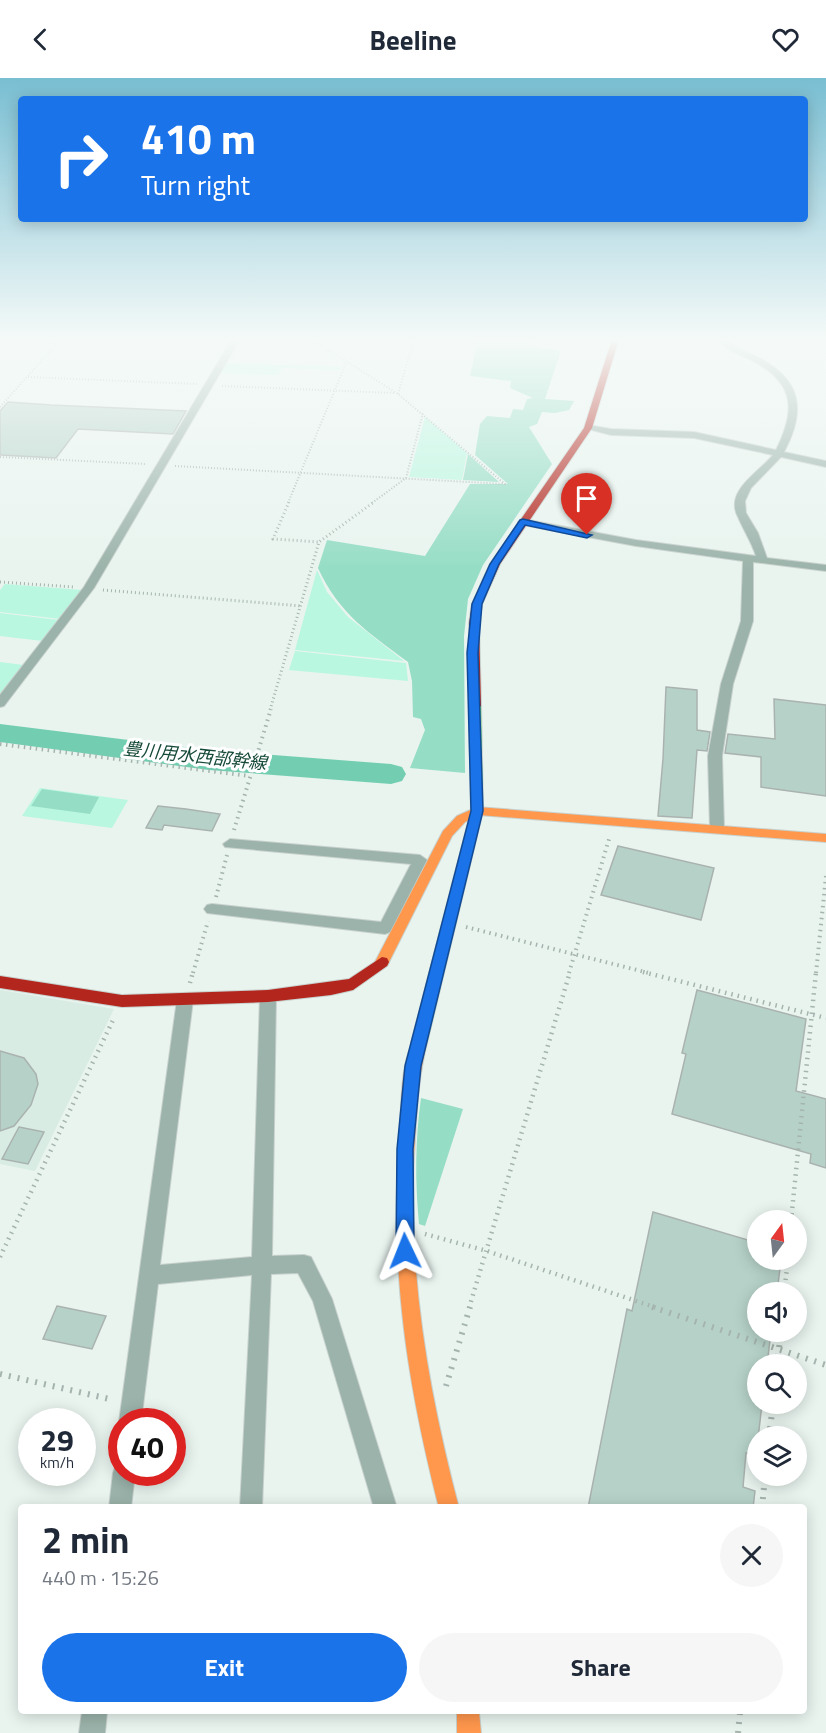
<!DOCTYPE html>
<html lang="en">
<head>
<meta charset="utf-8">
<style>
  :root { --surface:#fff; --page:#f6f6f7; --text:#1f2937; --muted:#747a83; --accent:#1a73e8 }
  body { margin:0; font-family:"Titillium Web","Noto Sans JP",sans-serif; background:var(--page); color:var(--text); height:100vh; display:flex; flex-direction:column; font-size:22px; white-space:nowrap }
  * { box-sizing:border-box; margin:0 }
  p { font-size:20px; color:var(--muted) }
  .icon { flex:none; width:33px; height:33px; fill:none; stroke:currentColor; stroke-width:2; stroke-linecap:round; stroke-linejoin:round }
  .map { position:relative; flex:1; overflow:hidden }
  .drawer { position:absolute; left:18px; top:1426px; width:789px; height:210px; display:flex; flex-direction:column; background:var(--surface); border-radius:6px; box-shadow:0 3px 15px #0003 }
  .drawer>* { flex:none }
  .guide { position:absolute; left:18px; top:18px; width:790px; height:126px; border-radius:6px; box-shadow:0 3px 15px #0003; background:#1a73e8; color:#fff; overflow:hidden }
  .needle { width:39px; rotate:15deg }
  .fabs { position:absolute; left:747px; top:1132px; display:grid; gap:12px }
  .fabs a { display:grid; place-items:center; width:60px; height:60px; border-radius:50%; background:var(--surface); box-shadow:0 3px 15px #0003; font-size:30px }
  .speed { position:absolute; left:18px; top:1330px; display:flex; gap:12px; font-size:30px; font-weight:700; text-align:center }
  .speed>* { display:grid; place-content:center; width:78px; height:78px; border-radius:50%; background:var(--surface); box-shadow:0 3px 15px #0003; line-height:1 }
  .speed small { font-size:15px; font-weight:400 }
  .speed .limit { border:9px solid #d22; background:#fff; color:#111 }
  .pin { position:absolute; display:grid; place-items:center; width:51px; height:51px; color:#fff; margin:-62px -26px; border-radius:50% 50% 50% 0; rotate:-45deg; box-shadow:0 0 6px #0007 }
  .pin .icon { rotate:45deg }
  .me { position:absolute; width:66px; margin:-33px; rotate:358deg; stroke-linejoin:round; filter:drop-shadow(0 0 4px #0008) }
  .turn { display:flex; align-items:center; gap:21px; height:126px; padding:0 24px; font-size:27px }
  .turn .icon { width:78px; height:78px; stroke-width:2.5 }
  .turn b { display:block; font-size:42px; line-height:51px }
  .round { display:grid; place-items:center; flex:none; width:63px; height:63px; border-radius:32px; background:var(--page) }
  .head { display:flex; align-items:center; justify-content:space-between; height:102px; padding:0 24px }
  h1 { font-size:36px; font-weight:700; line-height:45px }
  .button { display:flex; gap:12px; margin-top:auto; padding:12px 24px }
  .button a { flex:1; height:69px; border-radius:36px; background:var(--accent); color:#fff; font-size:24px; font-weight:700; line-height:69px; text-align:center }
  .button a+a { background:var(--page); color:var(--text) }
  header { display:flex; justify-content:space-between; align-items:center; height:78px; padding:0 24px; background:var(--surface); font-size:27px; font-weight:700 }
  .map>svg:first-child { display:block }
  .built { fill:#d8ece4 }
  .green { fill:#b9f7e0 }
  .forest { fill:#95ddc5 }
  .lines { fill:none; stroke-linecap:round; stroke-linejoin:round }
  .river { fill:#73ceb1; fill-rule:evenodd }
  .building { fill:#b6d2c8; stroke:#aab2af; stroke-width:1.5 }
  .street-casing { stroke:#c8d1cd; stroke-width:2 }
  .fast-casing { stroke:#c8d1cd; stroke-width:2 }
  .slow-casing { stroke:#c8d1cd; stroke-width:2 }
  .jam-casing { stroke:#c8d1cd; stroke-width:2 }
  .path-far4 { stroke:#a5b4ae; stroke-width:2; stroke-dasharray:1 2; stroke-linecap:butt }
  .path-far3 { stroke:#a5b4ae; stroke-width:3; stroke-dasharray:1 3; stroke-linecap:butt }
  .path-far2 { stroke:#a5b4ae; stroke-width:4; stroke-dasharray:1.5 4.5; stroke-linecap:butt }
  .path-far1 { stroke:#a5b4ae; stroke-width:4.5; stroke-dasharray:1.5 5; stroke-linecap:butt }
  .path { stroke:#a5b4ae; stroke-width:6; stroke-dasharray:2 7; stroke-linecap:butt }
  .street { fill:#9bb3aa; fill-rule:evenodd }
  .fast { fill:#63d668; fill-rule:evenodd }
  .slow { fill:#ff974d; fill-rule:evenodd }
  .jam { fill:#b3261e; fill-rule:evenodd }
  .route { fill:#1a73e8; stroke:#114b97; stroke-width:1.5 }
  .labels { text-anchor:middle; stroke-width:6; stroke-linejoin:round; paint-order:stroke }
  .water-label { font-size:18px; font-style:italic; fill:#154938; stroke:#fff }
</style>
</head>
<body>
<header><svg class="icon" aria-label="back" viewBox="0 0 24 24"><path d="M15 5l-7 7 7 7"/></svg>Beeline<svg class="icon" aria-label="heart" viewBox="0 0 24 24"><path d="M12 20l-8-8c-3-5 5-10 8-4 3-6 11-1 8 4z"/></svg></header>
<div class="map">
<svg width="826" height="1655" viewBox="0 0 826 1655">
  <rect width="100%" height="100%" fill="#e9f4ef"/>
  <!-- built -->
  <path class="built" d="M0 912 114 931 35 1093 0 1086Z"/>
  <!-- green -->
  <g class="green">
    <path d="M226 285 341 289 340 292 282 290 278 297 220 295Z"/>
    <path d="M425 339 467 375 462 402 409 399Z"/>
    <path d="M317 492 327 514 348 539 404 583 295 572Z"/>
    <path d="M5 506 82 512 60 541 0 534V512Z"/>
    <path d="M0 535 59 542 43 563 0 558Z"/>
    <path d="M295 573 406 585 408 603 289 592Z"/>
    <path d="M0 584 24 587 0 618Z"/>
    <path d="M40 710 128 722 112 750 22 738Z"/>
  </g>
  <!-- forest -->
  <g class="forest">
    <path d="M478 261H530L529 267 561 273 545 321 574 323 569 332 555 335 542 334 537 346 529 349 552 386 483 487 468 521 464 558 465 695 410 690 425 652 421 641 413 639 412 603 408 584C369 555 339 536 318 490L327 462 425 478 470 406H508L475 377 480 346 487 338 510 340 513 331 523 332 527 321 533 320 510 310 511 303 470 298Z"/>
    <path d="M468 376 499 404 463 402Z"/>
    <path d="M42 711 99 719 90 736 31 728Z"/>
    <path d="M421 1020 463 1031 425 1148 419 1146C415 1104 415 1063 421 1020Z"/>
  </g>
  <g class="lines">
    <!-- river -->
    <path class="river" d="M0 646 209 672 391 686 402 689 406 696 402 703 391 706 209 692 0 664Z"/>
  </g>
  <!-- building -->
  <g class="building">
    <path d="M8 324 51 327 186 333 173 356 78 351 56 380 0 377V333Z"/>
    <path d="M666 609 697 612V652L710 654 707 673 697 672 692 740 658 738 663 681Z"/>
    <path d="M774 621 826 627V718L761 709V679L725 675 728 656 775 661Z"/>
    <path d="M158 728 186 731 220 736 212 753 164 747 162 752 146 750Z"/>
    <path d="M618 768 714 790 701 842 601 817Z"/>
    <path d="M697 912 806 941 796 1013 826 1021V1090L810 1085 811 1076 672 1036 686 976 682 975Z"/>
    <path d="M0 973 24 980 36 996 38 1006 31 1027 14 1048 0 1053Z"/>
    <path d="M19 1049 44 1054 28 1086 2 1081Z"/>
    <path d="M653 1134 758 1165V1182H781L777 1215H758V1254H771L767 1287H758V1326H762L756 1378 746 1375 743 1409 755 1413 753 1430H588L627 1231 632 1233Z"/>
    <path d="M57 1228 106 1238 92 1271 43 1261Z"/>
  </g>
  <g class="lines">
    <!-- street casing -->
    <g class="street-casing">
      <g id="street">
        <path d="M232 261H240L94 510 4 628 0 629V617L84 509Z"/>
        <path d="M717 261H726C734 270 748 274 759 280 802 302 806 333 784 374L826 383V389L781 379 751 410 745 423 746 435 758 455 767 480 826 487V493L753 484V543L733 606 722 678 724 750 717 755 710 750 708 678 721 606 741 543 743 483 636 468 523 447 518 444 523 441 636 462 756 478C751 463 744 453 738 439 724 413 759 394 773 377L694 360 611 357 584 350 588 347 611 351 694 354 776 372C796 332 795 305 753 283 740 277 727 273 717 261Z"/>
        <path d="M230 761 420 777 427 782 390 854 385 856 207 835 204 831 207 827 212 826 381 844 411 786 225 769 223 766Z"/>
        <path d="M268 912 274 914 276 918 272 1178 304 1177 311 1179 332 1221 397 1430H374L313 1223 298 1195 271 1196 262 1430H240L252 1197 158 1206 141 1344H122V1350L119 1344 177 922 179 918 185 916 191 918 193 922 160 1187 252 1179 260 918 262 914Z"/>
        <path d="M122 1385V1395H135L131 1430H109L113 1395 116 1387Z"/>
        <path d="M82 1634H107L105 1655H79Z"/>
      </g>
    </g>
    <!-- fast casing -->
    <g class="fast-casing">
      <path id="fast" d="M475 625 481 628 483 733 427 965 424 969 419 971 414 969 411 965 471 733 469 628Z"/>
    </g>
    <!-- slow casing -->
    <g class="slow-casing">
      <g id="slow">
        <path d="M477 729 826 756V764L479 737 465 744 452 758 387 888H377L375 884 443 753 457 738Z"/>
        <path d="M419 959 424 961 427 965C419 996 417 1028 415 1060 406 1186 427 1308 459 1430H439C405 1297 389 1183 400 1046 402 1019 401 985 414 961Z"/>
        <path d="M457 1634H479L481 1655H457Z"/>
      </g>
    </g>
    <!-- jam casing -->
    <g class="jam-casing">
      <g id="jam">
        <path d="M612 261H619L592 350 500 486 482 526 479 546 481 628 475 631 471 630 469 546 472 526 490 486 584 350Z"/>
        <path d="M382 879 387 880 389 884 387 888 353 912 331 917 268 924 122 929 0 910V898L122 917 268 912 349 901Z"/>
      </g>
    </g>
    <!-- path-far4 -->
    <g class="path-far4">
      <path d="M28 299 197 306"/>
      <path d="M222 308 394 315"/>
      <path d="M398 316 414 261"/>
      <path d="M0 329 61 261"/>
      <path d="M0 379 146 386"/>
      <path d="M175 388 505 406 398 316 311 261"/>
      <path d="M288 425 346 285"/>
      <path d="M372 425 406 400 423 335"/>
    </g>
    <!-- path-far3 -->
    <g class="path-far3">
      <path d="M289 424 273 461 319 464"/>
      <path d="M0 504 74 509"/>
      <path d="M103 512 302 528"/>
      <path d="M270 632 319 464 374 424"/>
    </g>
    <!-- path-far2 -->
    <g class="path-far2">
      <path d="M0 666 249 698"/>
      <path d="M234 752 271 631"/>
      <path d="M216 819 227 777"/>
      <path d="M466 849 649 895"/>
      <path d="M193 895 208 843"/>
      <path d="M569 895 610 758"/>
      <path d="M816 895 826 798"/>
    </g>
    <!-- path-far1 -->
    <g class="path-far1">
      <path d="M643 894 826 940"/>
      <path d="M190 905 193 894"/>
      <path d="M791 1143 816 894"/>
      <path d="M425 1156 487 1173 657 1230"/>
      <path d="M0 1179 114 940"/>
      <path d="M784 1215 788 1182"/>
      <path d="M469 1230 570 894"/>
    </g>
    <!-- path -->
    <g class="path">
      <path d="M652 1229 826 1287"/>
      <path d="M777 1287 781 1254"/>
      <path d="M0 1296 114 1322"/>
      <path d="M446 1308 470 1229"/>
      <path d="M769 1359 773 1326"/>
      <path d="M762 1430 765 1398"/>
      <path d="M738 1655 740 1634"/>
    </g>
    <!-- street -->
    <use href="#street" class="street"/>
    <!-- fast -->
    <use href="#fast" class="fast"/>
    <!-- slow -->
    <use href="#slow" class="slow"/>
    <!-- jam -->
    <use href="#jam" class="jam"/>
  </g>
  <!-- sky -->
  <linearGradient id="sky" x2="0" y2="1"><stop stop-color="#79bed2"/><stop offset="0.53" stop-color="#f5faf8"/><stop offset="1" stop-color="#f5faf8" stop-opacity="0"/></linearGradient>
  <rect width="826" height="493" fill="url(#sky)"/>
  <!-- route -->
  <path class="route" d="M523 441 592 457 587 460 525 447 499 486 482 526 478 575 483 733 421 988 413 1071 414 1173 411 1179 405 1181 399 1179 396 1173 397 1071 405 988 471 733 467 575 472 526 490 486 520 442Z"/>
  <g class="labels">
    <!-- water labels -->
    <g class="water-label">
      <text transform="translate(195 678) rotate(6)" y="6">豊川用水西部幹線</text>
    </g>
  </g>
</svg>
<div class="fabs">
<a><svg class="needle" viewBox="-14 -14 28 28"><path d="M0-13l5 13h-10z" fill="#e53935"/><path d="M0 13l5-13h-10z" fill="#747a83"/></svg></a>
<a><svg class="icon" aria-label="sound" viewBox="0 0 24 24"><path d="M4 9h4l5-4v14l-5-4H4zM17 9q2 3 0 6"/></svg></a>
<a><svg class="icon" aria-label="search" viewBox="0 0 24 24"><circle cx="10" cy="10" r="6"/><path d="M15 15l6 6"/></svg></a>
<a><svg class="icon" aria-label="layers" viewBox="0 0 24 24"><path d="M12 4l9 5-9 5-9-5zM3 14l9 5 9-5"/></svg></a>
</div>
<div class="speed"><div>29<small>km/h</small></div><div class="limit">40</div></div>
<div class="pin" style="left:587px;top:457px;background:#d93025"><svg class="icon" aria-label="arrive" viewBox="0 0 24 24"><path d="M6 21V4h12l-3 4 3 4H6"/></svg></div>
<svg class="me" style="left:405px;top:1173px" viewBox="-20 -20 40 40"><path d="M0-17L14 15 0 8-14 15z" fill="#1a73e8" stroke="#fff" stroke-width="4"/></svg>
<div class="guide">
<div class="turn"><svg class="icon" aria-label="right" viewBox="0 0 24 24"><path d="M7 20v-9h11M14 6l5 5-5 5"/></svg><div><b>410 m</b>Turn right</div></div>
</div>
<section class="drawer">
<div class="head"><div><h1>2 min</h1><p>440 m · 15:26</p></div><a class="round"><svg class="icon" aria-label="close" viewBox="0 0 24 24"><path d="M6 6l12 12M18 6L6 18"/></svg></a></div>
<div class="button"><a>Exit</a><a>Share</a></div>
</section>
</div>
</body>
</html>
